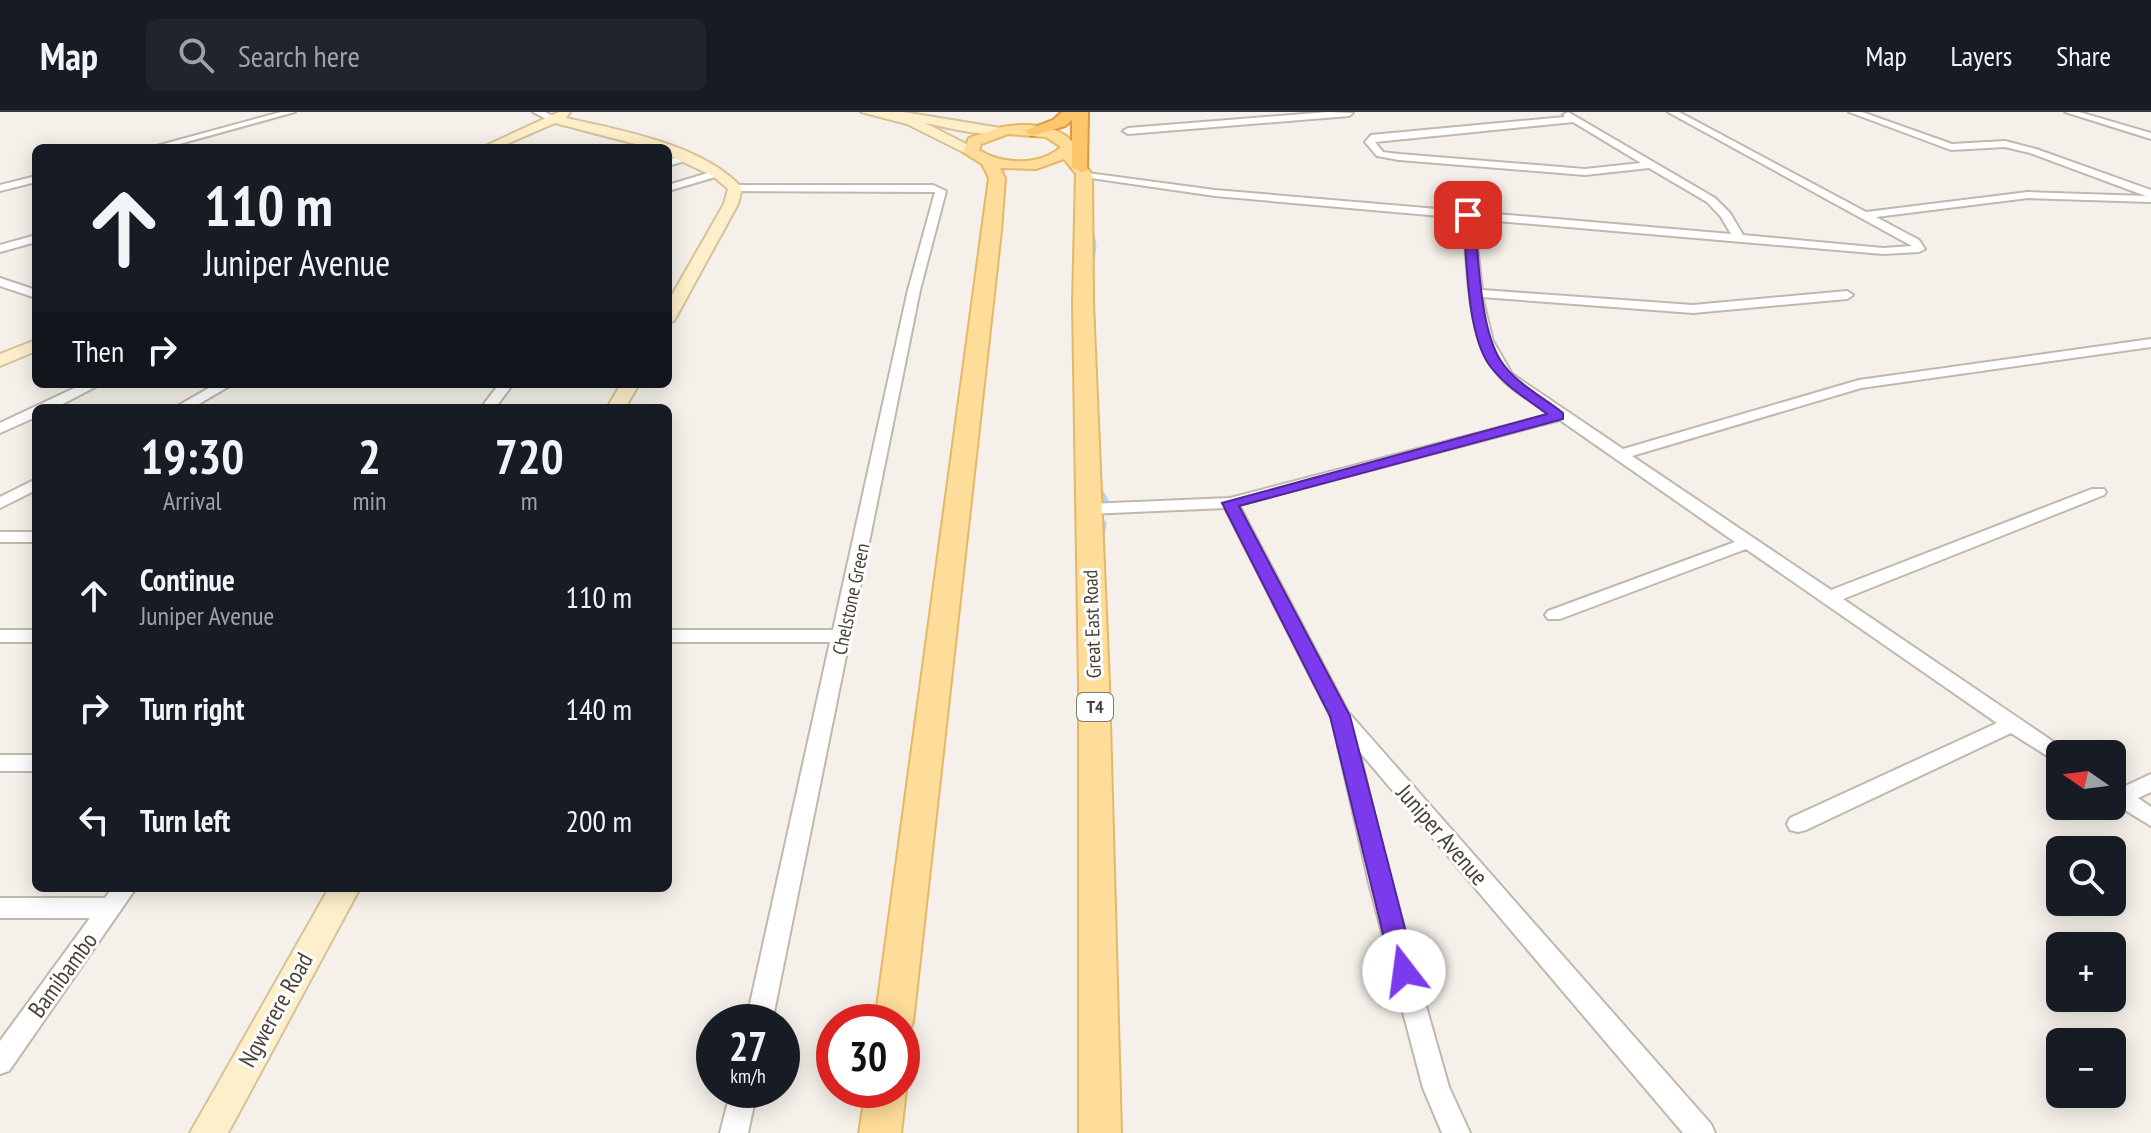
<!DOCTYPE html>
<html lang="en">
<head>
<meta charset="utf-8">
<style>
  :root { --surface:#171b24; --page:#20242c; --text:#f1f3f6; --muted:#9ea1a6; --line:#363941 }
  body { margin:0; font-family:"PT Sans Narrow",sans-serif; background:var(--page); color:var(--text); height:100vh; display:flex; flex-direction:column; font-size:30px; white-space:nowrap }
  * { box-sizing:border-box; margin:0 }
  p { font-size:26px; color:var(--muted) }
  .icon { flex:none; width:44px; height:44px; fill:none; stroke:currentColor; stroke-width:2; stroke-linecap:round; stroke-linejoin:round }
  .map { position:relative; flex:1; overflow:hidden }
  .sheet { position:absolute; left:32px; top:292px; width:640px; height:488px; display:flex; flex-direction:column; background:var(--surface); border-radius:12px; box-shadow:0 4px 20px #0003 }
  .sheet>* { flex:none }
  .banner { position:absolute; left:32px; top:32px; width:640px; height:244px; border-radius:12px; box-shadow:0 4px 20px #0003; background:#171b24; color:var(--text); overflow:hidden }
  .needle { width:52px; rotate:284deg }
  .tools { position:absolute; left:2046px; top:628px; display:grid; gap:16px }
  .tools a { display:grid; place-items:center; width:80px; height:80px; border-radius:12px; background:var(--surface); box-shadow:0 4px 20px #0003; font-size:40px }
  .speed { position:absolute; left:696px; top:892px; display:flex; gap:16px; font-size:40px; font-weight:700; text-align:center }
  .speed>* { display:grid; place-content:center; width:104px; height:104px; border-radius:50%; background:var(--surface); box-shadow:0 4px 20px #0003; line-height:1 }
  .speed small { font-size:20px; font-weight:400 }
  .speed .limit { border:12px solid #d22; background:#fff; color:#111 }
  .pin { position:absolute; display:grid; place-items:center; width:68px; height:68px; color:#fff; margin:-34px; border-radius:16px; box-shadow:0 4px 12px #0006 }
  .me { position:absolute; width:88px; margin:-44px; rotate:345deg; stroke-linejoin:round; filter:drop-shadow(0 0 6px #0008) }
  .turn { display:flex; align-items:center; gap:28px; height:168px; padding:0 40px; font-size:36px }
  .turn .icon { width:104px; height:104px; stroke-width:2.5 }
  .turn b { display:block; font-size:56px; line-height:68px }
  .then { display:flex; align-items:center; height:76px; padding:0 40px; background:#0003; gap:16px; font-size:30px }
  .eta { display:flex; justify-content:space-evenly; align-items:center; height:136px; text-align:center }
  .eta b { font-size:48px; font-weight:800; line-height:56px }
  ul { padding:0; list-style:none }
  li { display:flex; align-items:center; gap:24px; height:112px; padding:0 40px }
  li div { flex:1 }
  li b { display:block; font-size:30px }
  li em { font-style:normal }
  header { display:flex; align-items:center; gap:48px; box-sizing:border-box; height:112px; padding:0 40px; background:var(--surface); border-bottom:2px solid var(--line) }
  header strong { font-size:38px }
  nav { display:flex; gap:44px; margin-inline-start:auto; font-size:28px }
  .search { width:560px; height:72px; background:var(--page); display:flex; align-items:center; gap:20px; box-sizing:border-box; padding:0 28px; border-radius:12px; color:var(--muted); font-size:30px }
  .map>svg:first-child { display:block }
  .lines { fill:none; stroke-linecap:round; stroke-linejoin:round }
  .stream-far2 { stroke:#a7d7f1; stroke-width:3 }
  .stream-far1 { stroke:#a7d7f1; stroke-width:4 }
  .stream { stroke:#a7d7f1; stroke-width:5 }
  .street-casing { stroke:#c0b8ac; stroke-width:4 }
  .secondary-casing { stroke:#d5c29a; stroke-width:4 }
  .primary-casing { stroke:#e4b868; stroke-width:4 }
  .highway-casing { stroke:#de983b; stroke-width:4 }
  .street { fill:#fff; fill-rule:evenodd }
  .secondary { fill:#feefca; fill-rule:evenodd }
  .primary { fill:#fedc99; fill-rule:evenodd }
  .highway { fill:#fec56c; fill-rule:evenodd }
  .route { fill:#7c3aed; stroke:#51269a; stroke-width:2 }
  .labels { text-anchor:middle; stroke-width:6; stroke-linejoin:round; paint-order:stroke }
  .shield { fill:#fff; stroke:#807a74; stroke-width:2 }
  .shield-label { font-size:18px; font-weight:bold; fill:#494138 }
  .street-label { font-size:20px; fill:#494138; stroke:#fff }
  .near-street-label { font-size:24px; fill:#494138; stroke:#fff }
</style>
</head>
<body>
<header>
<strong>Map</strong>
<div class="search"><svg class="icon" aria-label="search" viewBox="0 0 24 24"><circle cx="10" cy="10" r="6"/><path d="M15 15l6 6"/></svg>Search here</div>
<nav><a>Map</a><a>Layers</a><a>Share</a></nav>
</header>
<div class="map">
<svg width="2151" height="1021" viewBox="0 0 2151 1021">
  <rect width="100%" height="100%" fill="#f5f1ea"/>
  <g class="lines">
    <!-- stream-far2 -->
    <path class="stream-far2" d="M1091 111 1095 133 1092 161"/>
    <!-- stream-far1 -->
    <path class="stream-far1" d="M1092 179 1094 217"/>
    <!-- stream -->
    <g class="stream">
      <path d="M1100 378 1106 389"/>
      <path d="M1102 426 1104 411"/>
    </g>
    <!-- street casing -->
    <g class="street-casing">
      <g id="street">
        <path d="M281 0H295L165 36H149Z"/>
        <path d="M533 0H545L558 7 550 9Z"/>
        <path d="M1328 0 1353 1 1349 4 1128 22 1123 19 1128 16Z"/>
        <path d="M1568 0 1715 86 1730 101 1743 123 1883 136 1912 134 1668 0H1679L1866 100 2028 80 2146 84 2030 41 2005 35 1951 38 1849 0H1862L1952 32 2005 29 2036 37 2151 78V90L2028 86 1876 105 1919 128 1925 137 1919 140 1883 142 1474 107 1482 178 1693 193 1847 179 1853 183 1847 187 1693 201 1482 185 1493 229 1512 262 1623 337 1859 268 2151 227V235L1861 276 1632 344 1831 478 2092 377H2104L2106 380 2104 383 1843 487 2067 639 2069 642H2060V652L2011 621 1806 718 1798 720 1790 718 1787 712 1790 706 1997 611 1746 437 1560 507H1548L1545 503 1548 499 1735 430 1560 308 1239 393 1348 600 1711 1012 1715 1021H1683L1359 639 1391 771 1449 975 1470 1021H1442L1423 976 1369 771 1332 607 1225 396 1088 402 1080 397 1088 392 1230 386 1551 302C1535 291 1513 280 1501 266 1464 222 1469 159 1463 106L1215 84 1084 65 1080 64V60L1215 78 1731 122 1721 105 1707 90 1649 56 1585 63 1399 48 1377 44 1365 30 1371 23 1565 5 1563 3ZM1573 10 1641 51 1585 57 1399 42 1383 40 1375 30Z"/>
        <path d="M2065 0H2079L2151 21V27Z"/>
        <path d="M685 43 690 46 688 48 668 54V48Z"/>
        <path d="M718 58 723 61 722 63 668 79V73Z"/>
        <path d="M36 64V70L0 79V73Z"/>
        <path d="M933 73 946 79 920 178 772 910H746L830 530H668V518H833L908 178 935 80 735 79 730 76 735 73Z"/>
        <path d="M36 123V130L0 140V133Z"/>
        <path d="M0 166 36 178V186L0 174Z"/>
        <path d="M83 272H101L55 296H36V305L0 321V311Z"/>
        <path d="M216 272H233L192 296H174Z"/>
        <path d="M499 272H513L495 296H481Z"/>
        <path d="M36 367V378L0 396V385Z"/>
        <rect x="0" y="420" width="36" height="10"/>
        <rect x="0" y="518" width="36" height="12"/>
        <rect x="0" y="643" width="36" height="16"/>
        <path d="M2151 662V680L2138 686 2151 695V714L2112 690V671L2123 675Z"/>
        <path d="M112 776H136L9 959 0 962V929L90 806H0V786H105Z"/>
        <path d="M731 978H757L748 1021H720Z"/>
      </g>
    </g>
    <!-- secondary casing -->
    <g class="secondary-casing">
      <g id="secondary">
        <path d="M559 0H570L566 6C620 18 704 33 742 76L738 92 674 209 668 210V190L724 92 728 77 713 64 668 43V36H651L555 11 498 36H481Z"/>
        <path d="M861 0H903L1013 18C996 29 946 15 925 11L976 37 977 40 971 44 907 12Z"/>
        <path d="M36 228V239L0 254V242Z"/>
        <path d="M621 272H639L625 296H607Z"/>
        <path d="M329 776H360L228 1021H190Z"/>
      </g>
    </g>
    <!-- primary casing -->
    <g class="primary-casing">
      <g id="primary">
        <path d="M1002 15C1025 11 1059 12 1074 32L1073 39 1092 62 1093 191 1109 572 1121 1021H1079V572L1073 191 1076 62 1064 47 1036 57 1000 56 1005 66 1001 119 913 910 908 923 902 925V910H875L989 66 982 52 963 40 969 26ZM1008 22 1046 25 1061 35C1040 54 1002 53 979 38L981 32Z"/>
        <path d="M902 968 906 978 901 1021H859L866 978H902Z"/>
      </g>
    </g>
    <!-- highway casing -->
    <g class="highway-casing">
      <path id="highway" d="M1062 0H1088L1087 59 1081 60 1072 55V8L1065 14 1032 24 1024 19 1053 8Z"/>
    </g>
    <!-- street -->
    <use href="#street" class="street"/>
    <!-- secondary -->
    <use href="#secondary" class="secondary"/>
    <!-- primary -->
    <use href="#primary" class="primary"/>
    <!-- highway -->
    <use href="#highway" class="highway"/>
  </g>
  <!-- route -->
  <path class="route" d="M1468 99 1474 103C1479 143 1479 216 1501 249 1515 271 1543 285 1563 301V307L1239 394 1350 604 1416 859 1412 866 1404 870 1395 866 1392 859 1330 604 1222 391 1547 302C1527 287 1505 274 1490 254 1466 222 1467 143 1463 103Z"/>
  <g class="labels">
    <!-- shield labels -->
    <rect class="shield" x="1077" y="581" width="36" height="28" rx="6"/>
    <g class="shield-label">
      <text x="1095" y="601">T4</text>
    </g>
    <!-- street labels -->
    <g class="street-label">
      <text transform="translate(851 487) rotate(-78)" y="7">Chelstone Green</text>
      <text transform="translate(1092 512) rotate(-92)" y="7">Great East Road</text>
    </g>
    <!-- near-street labels -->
    <g class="near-street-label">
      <text transform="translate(1442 723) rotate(49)" y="8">Juniper Avenue</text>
      <text transform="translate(63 863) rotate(-54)" y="8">Bamibambo</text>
      <text transform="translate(276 898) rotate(-61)" y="8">Ngwerere Road</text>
    </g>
  </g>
</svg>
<div class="tools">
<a><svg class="needle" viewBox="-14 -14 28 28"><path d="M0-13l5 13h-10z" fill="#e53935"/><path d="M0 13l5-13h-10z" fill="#9ea1a6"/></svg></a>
<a><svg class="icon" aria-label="search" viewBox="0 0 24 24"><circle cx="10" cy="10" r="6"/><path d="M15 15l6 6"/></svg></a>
<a>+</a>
<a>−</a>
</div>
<div class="speed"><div>27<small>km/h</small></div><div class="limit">30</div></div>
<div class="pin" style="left:1468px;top:103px;background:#d93025"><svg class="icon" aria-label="arrive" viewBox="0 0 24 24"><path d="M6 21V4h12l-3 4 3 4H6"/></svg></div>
<svg class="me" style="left:1404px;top:859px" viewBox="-20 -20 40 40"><circle r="19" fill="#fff"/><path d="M0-13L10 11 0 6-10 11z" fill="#7c3aed"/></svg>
<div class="banner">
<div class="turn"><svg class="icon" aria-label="ahead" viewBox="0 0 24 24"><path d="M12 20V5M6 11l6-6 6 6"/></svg><div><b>110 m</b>Juniper Avenue</div></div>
<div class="then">Then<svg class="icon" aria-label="right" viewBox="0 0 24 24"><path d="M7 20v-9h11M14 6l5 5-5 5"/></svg></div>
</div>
<section class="sheet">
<div class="eta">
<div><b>19:30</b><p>Arrival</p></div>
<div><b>2</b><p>min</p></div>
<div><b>720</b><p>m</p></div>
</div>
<ul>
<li><svg class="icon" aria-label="ahead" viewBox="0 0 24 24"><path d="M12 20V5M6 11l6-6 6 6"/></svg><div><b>Continue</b><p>Juniper Avenue</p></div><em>110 m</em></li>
<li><svg class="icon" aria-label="right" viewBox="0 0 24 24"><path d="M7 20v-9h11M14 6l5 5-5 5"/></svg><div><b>Turn right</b></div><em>140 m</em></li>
<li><svg class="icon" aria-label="left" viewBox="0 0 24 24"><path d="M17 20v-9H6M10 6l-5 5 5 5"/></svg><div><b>Turn left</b></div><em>200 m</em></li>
</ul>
</section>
</div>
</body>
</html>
